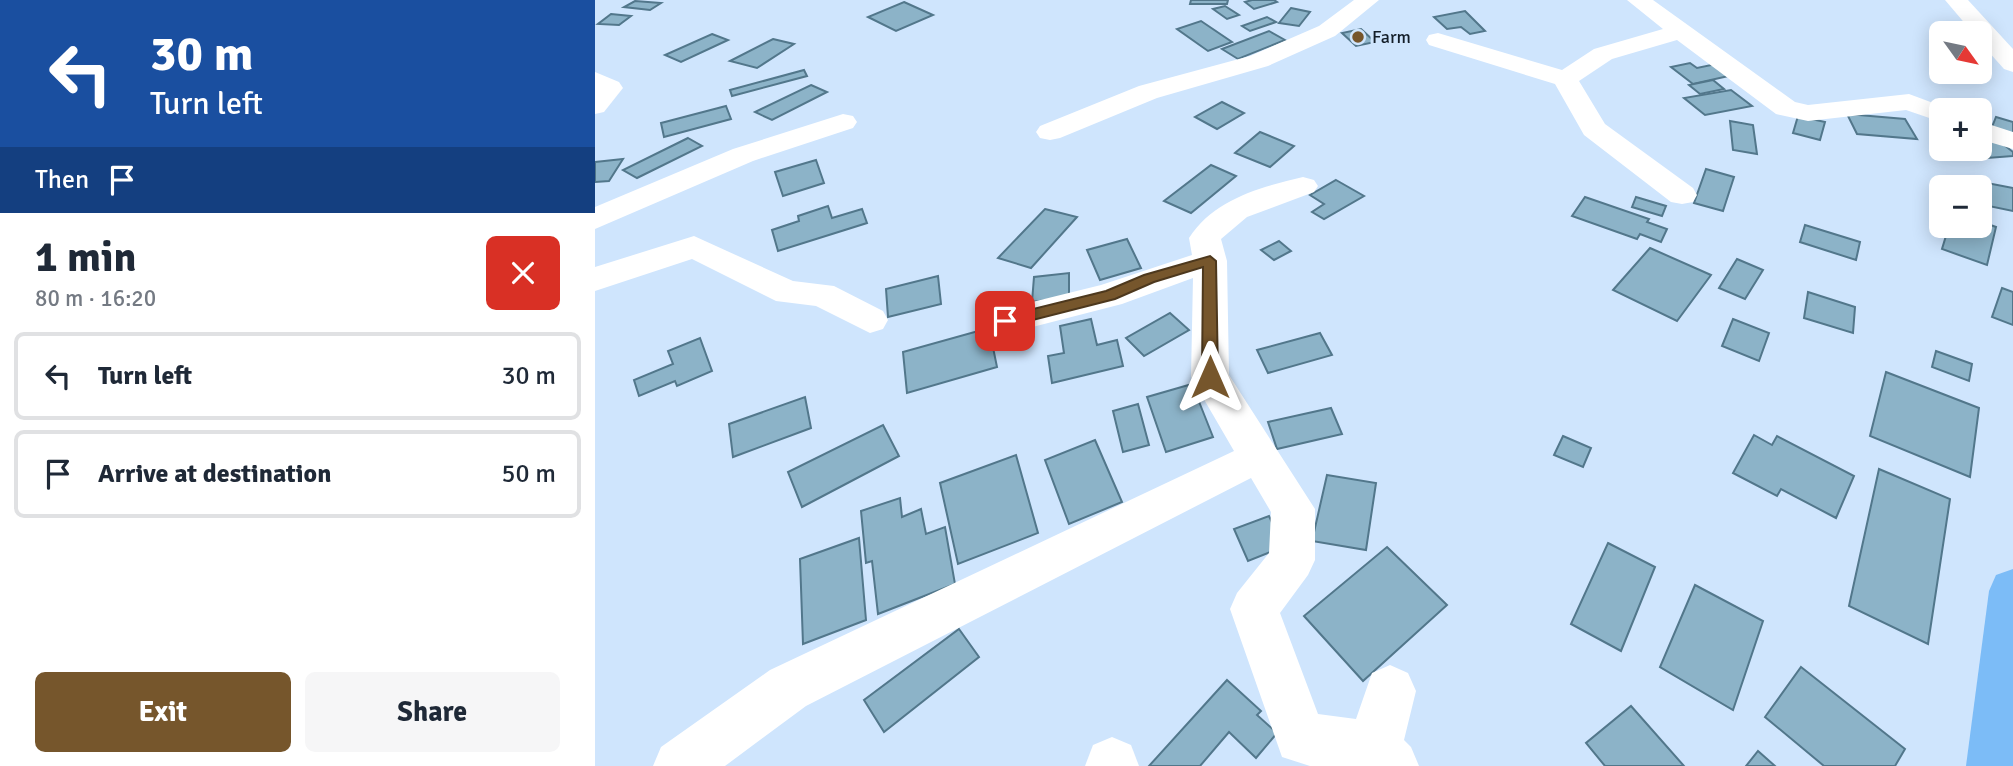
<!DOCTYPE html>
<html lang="en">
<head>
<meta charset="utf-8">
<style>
  :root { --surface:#fff; --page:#f6f6f7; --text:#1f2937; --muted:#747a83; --line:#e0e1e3; --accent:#76562c }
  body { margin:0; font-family:Signika,sans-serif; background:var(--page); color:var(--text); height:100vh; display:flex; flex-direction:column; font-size:26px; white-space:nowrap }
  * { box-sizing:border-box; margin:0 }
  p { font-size:23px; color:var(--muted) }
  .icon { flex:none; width:38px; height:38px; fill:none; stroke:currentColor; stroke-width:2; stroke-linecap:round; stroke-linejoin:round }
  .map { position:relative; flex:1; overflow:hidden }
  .details { display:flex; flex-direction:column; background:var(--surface); width:595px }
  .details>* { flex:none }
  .banner { background:#1a4fa0; color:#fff; overflow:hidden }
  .needle { width:46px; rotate:123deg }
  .fabs { position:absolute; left:1334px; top:21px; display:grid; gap:14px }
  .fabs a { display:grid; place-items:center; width:63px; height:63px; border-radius:10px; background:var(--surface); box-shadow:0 4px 18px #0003; font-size:35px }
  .pin { position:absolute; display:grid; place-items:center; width:60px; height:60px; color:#fff; margin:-30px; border-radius:14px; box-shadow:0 4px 10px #0006 }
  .me { position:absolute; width:77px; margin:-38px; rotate:0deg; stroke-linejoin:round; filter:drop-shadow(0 0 5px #0008) }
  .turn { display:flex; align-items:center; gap:24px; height:147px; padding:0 35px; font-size:32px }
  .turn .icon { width:91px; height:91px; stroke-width:2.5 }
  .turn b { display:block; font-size:49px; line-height:60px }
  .then { display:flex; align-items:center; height:66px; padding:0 35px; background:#0003; gap:14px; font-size:26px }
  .round { display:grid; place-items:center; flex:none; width:74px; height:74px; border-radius:10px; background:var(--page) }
  .head { display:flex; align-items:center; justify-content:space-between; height:119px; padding:0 35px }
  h1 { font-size:42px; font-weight:700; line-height:52px }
  .cta { display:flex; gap:14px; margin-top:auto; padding:14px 35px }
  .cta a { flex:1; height:80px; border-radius:10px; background:var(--accent); color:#fff; font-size:28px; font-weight:700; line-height:80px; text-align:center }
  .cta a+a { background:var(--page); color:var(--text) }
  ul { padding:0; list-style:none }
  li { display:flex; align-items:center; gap:21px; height:88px; margin:0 14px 10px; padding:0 21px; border:4px solid var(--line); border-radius:10px }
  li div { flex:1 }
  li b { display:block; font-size:26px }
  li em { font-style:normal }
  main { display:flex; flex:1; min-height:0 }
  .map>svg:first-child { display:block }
  .building { fill:#8cb3c8; stroke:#52778b; stroke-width:2 }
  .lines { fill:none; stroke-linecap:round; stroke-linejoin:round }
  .minor { fill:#fff; fill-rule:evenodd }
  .major { fill:#7cbcf7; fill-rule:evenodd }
  .route { fill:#76562c; stroke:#4d381d; stroke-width:2 }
  .poi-dot { fill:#76562c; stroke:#cfe5fd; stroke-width:2.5 }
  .labels { text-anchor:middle; stroke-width:6; stroke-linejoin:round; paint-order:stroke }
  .far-poi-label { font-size:18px; fill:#141e29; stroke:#cfe5fd; text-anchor:start }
</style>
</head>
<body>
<main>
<section class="details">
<div class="banner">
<div class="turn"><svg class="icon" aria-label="left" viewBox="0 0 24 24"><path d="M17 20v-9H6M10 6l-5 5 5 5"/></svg><div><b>30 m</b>Turn left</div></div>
<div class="then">Then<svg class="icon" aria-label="arrive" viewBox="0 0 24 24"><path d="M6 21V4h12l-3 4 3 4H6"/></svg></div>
</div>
<div class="head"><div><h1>1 min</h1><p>80 m · 16:20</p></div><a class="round" style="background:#d93025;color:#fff"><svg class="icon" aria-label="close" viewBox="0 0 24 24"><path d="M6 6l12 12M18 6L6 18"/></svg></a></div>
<ul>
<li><svg class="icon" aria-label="left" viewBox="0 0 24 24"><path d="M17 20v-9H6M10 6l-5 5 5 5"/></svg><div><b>Turn left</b></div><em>30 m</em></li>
<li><svg class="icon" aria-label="arrive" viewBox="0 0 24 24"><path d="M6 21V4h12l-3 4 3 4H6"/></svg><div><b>Arrive at destination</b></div><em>50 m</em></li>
</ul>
<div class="cta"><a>Exit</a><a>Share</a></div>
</section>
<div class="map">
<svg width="1418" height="766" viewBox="0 0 1418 766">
  <rect width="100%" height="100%" fill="#cfe5fd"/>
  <!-- building -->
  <g class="building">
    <path d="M596 0H633L632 4H595Z"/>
    <path d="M657 0H679L682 2 659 9 650 2Z"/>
    <path d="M40 1 66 3 55 10 29 7Z"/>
    <path d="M309 2 338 15 301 31 273 17Z"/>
    <path d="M630 6 644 15 632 19 618 9Z"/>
    <path d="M696 8 715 12 704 26 684 23Z"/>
    <path d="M870 11 890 31 875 34 866 27 852 29 839 17Z"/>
    <path d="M16 14 36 16 24 25 3 24Z"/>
    <path d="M672 17 681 22 655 31 647 26Z"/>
    <path d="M606 21 637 42 613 51 582 29Z"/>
    <path d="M766 29 780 42 761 46 747 33Z"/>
    <path d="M674 31 690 40 643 59 627 49Z"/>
    <path d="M117 34 133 40 86 62 70 55Z"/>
    <path d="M178 39 199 44 162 68 135 61Z"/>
    <path d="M1095 63 1102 68 1121 64 1138 75 1098 84 1076 67Z"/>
    <path d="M209 70 212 76 137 96 135 90Z"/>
    <path d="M1118 80 1129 89 1105 94 1094 85Z"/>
    <path d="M216 85 232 92 177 120 160 112Z"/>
    <path d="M1136 90 1157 106 1110 115 1089 98Z"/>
    <path d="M627 102 649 113 622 129 600 117Z"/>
    <path d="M131 106 136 119 69 137 66 123Z"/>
    <path d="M1252 114 1310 119 1322 139 1262 134Z"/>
    <path d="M1203 116 1230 122 1225 140 1198 133Z"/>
    <path d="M1401 117 1418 122V134L1397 127Z"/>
    <path d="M1135 121 1158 125 1162 154 1138 150Z"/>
    <path d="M665 132 699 146 675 167 640 153Z"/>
    <path d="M1399 137 1418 152V156L1379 159 1366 149H1384V138Z"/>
    <path d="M93 138 107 146 42 178 28 170Z"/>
    <path d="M28 159 14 181 0 182V162Z"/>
    <path d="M221 160 229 183 188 196 180 172Z"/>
    <path d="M616 165 641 176 596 213 569 201Z"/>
    <path d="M1111 169 1139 177 1128 211 1099 203Z"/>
    <path d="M1366 178 1418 188V211L1384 204V187H1368Z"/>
    <path d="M741 180 769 196 729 219 717 212 729 204 715 195Z"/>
    <path d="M990 197 1054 219 1052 222 1072 229 1066 242 1045 234 1042 239 977 216Z"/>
    <path d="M1041 197 1071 206 1067 216 1037 207Z"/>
    <path d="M233 206 237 218 267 209 272 223 183 251 177 230 204 221 203 216Z"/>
    <path d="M450 209 482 217 436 268 403 258Z"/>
    <path d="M1384 221 1401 227 1392 265 1347 249 1354 226H1384Z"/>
    <path d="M1210 225 1265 242 1261 260 1205 242Z"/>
    <path d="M532 239 546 268 505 280 492 250Z"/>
    <path d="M684 241 696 251 679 260 666 250Z"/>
    <path d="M1055 248 1116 275 1082 321 1018 290Z"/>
    <path d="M1142 259 1168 270 1150 299 1124 288Z"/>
    <path d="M474 273V297L437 302 439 277Z"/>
    <path d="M343 276 346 304 293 317 291 289Z"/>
    <path d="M1407 288 1418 292V325L1397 317Z"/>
    <path d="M1213 292 1260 307 1258 333 1209 318Z"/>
    <path d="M575 313 594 330 549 356 531 338Z"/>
    <path d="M496 319 502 345 522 340 528 366 457 383 453 356 469 353 465 326Z"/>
    <path d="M1138 319 1174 333 1164 361 1127 346Z"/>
    <path d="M394 328 402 367 312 393 308 352Z"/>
    <path d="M725 333 737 355 673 373 662 350Z"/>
    <path d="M105 338 117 371 82 386 80 381 44 396 39 380 78 364 73 351Z"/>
    <path d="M1341 351 1377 364 1374 381 1337 367Z"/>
    <path d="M1291 372 1384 408 1375 477 1275 436Z"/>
    <path d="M597 384 618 437 571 452 552 397Z"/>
    <path d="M210 397 216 428 138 457 134 424Z"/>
    <path d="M543 404 554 445 528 452 518 411Z"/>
    <path d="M736 408 747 434 682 449 673 422Z"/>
    <path d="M288 425 304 456 207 507 193 472Z"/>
    <path d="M1159 435 1177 445 1182 436 1259 476 1241 518 1186 489 1182 496 1138 473Z"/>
    <path d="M968 436 996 448 988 467 959 455Z"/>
    <path d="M500 440 527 502 474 524 450 460Z"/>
    <path d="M421 455 443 533 363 564 345 483Z"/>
    <path d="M1284 469 1355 499 1333 644 1254 606Z"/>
    <path d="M732 475 781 483 771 550 717 541Z"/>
    <path d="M305 498 307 517 326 509 331 534 350 527 360 584 283 614 277 561 271 563 266 511Z"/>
    <path d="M674 516 688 547 653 561 639 529Z"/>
    <path d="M264 538 271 620 208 644 205 559Z"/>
    <path d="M1013 543 1060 567 1026 651 976 624Z"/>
    <path d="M792 547 852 605 768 681 709 616Z"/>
    <path d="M1100 585 1168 621 1138 710 1065 667Z"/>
    <path d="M364 629 384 657 289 732 269 700Z"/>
    <path d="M1206 667 1310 749 1300 766H1229L1170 717Z"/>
    <path d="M632 680 666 711 662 715 682 733 661 758 634 732 605 766H554Z"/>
    <path d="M1036 706 1089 766H1010L991 743Z"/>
    <path d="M1163 751 1180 766H1151Z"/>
  </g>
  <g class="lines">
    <!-- minor -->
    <g class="minor">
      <path d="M759 0H784L740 36 673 66 562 98 465 138 455 140 445 138 441 132 445 126 544 86 655 56 724 26Z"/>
      <path d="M1032 0H1058L1200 102 1213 105 1314 94 1357 110H1346V122L1311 110 1213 121 1181 114 1082 40 1017 59 984 81 1010 124 1098 188 1102 195 1098 202 1087 204 1076 202 989 135 960 84 834 45 831 40 834 35 843 33 967 70 999 49 1068 29Z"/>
      <path d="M1350 0H1373L1418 49V72L1409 69 1384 41V33H1378Z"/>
      <path d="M0 72 24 82 28 88 9 112 0 114Z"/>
      <path d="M248 114 258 116 262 122 258 128 158 161 0 229V207L138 149Z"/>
      <path d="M1384 121 1418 132V149L1384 139Z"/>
      <path d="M708 177 719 180 723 186 719 192 652 217 626 239 632 261 634 375 720 509V560L713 575 685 613 723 714 761 719 777 673 795 665 813 673 821 691 809 740 816 747 824 766H715L687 757 635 609 642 593 674 553 676 512 656 478 211 706 130 766H58L66 747 175 670 639 451 596 377 598 278 527 304 410 334 397 330 392 321 397 312 506 285 597 255 594 238C619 199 666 187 708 177Z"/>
      <path d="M99 236 198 281 239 286 288 311 293 320 288 329 275 333 221 306 181 301 97 259 0 291V267Z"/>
      <path d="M517 737 536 745 544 766H490L498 745Z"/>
    </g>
    <!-- major -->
    <path class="major" d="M1418 569V766H1371L1394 591 1401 575Z"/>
  </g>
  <!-- route -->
  <path class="route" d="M615 256 621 261 623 377 615 383 607 377 608 267 559 282 520 299 410 327 402 321 410 316 511 291 549 275Z"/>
  <!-- markers -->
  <circle class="poi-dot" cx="763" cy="37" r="7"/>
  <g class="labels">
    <!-- far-poi labels -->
    <g class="far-poi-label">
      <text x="777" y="43">Farm</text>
    </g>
  </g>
</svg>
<div class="fabs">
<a><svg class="needle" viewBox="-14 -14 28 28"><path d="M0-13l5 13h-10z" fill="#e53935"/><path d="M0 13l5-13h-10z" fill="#747a83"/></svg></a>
<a>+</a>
<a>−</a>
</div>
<div class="pin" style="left:410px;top:321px;background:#d93025"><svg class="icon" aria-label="arrive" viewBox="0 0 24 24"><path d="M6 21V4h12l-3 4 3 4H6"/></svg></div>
<svg class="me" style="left:615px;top:377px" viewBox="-20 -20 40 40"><path d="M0-17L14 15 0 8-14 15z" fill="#76562c" stroke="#fff" stroke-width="4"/></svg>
</div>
</main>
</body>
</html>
